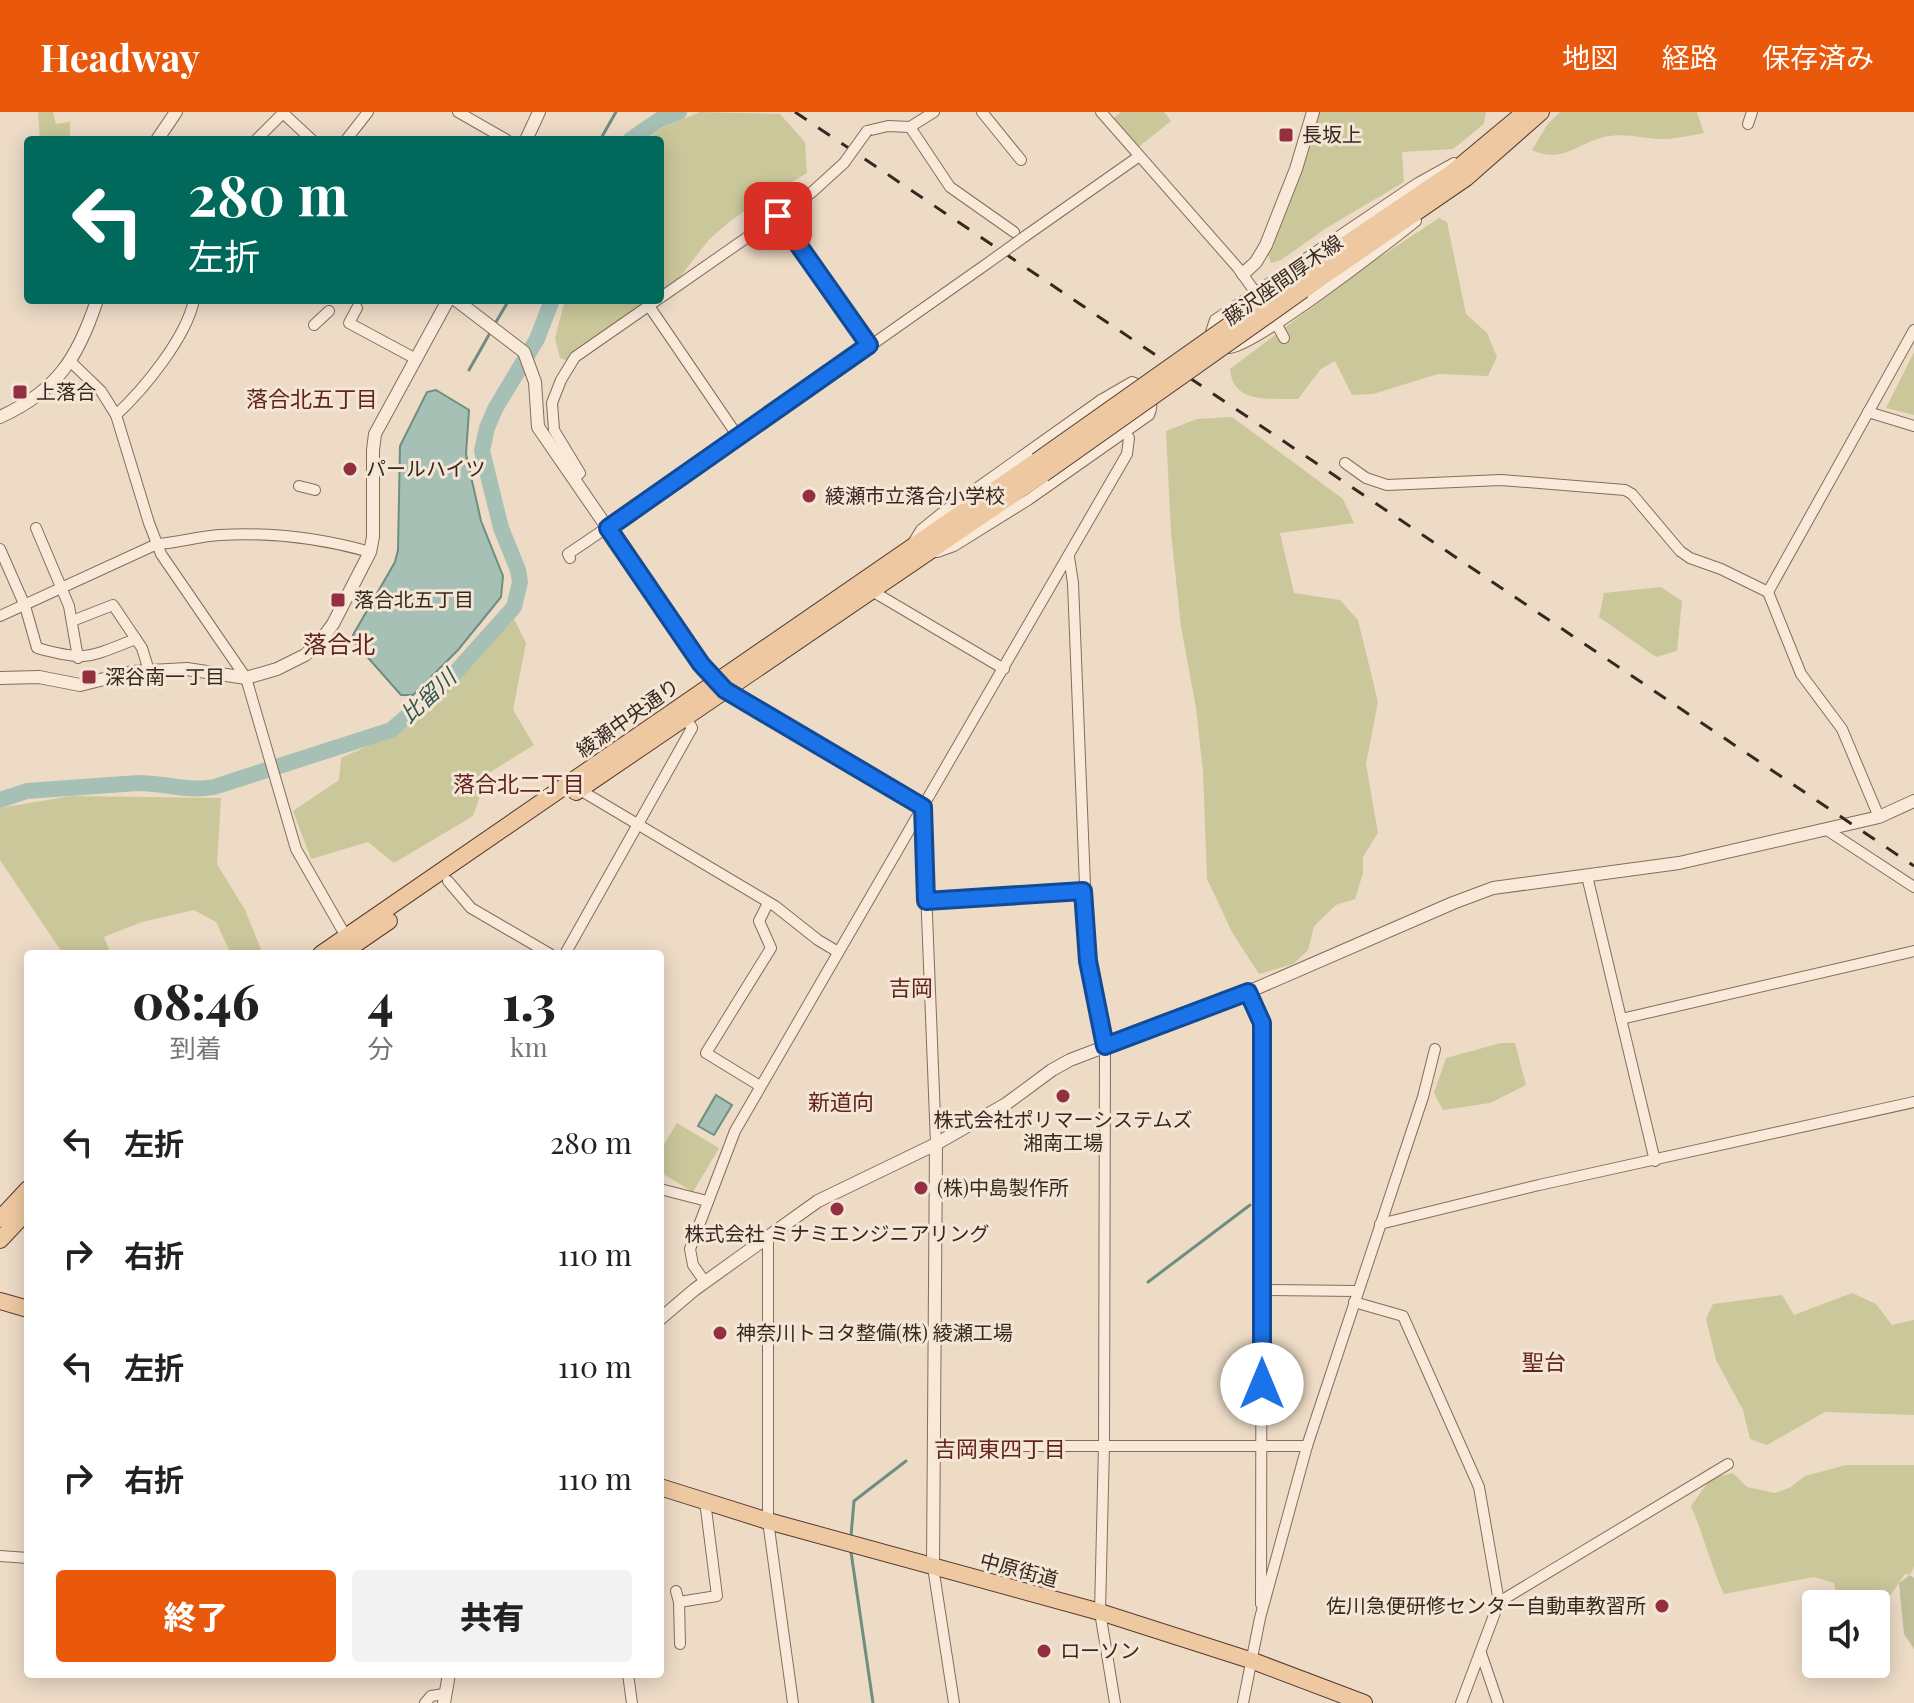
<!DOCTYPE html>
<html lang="ja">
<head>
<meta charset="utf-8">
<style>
  :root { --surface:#fff; --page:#f2f2f2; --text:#222; --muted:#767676; --accent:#ea580c }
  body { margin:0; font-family:"Playfair Display","Noto Sans JP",serif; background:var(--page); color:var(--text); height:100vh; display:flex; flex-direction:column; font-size:30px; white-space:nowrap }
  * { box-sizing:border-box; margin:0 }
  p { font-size:26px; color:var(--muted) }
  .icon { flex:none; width:44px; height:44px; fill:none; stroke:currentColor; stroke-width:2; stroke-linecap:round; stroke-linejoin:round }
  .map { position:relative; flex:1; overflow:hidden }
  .drawer { position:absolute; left:24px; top:838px; width:640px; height:728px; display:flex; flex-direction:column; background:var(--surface); border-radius:8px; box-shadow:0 4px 20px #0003 }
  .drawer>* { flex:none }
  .banner { position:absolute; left:24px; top:24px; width:640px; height:168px; border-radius:8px; box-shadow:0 4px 20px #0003; background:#00695c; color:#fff; overflow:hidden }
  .fabs { position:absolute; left:1802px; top:1478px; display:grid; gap:16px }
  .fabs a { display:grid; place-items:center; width:88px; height:88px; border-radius:8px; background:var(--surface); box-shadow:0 4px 20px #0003; font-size:40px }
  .pin { position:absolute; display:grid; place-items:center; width:68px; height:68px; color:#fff; margin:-34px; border-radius:16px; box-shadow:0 4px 12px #0006 }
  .me { position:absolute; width:88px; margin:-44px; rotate:0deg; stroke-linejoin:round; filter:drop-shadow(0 0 6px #0008) }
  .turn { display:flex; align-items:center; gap:28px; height:168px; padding:0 32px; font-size:36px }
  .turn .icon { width:104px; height:104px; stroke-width:2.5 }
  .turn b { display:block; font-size:56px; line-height:68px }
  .eta { display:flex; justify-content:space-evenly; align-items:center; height:136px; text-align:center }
  .eta b { font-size:48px; font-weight:800; line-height:56px }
  .action { display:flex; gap:16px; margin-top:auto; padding:16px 32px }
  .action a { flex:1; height:92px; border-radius:8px; background:var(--accent); color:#fff; font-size:32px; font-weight:800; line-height:92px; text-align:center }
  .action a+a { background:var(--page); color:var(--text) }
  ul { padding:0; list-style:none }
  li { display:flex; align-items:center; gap:24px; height:112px; padding:0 32px }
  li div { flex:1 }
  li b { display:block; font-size:30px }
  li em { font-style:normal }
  header { display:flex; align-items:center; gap:48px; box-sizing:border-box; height:112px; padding:0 40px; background:var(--accent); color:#fff }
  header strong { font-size:38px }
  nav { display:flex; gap:44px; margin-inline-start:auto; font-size:28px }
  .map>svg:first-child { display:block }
  .green { fill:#cac89a }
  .cemetery { fill:#c0be99 }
  .water { fill:#a7c0b5; stroke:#6e8e81; stroke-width:2 }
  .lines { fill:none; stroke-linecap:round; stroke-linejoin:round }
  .stream { stroke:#6e8e81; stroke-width:3 }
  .river { stroke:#a7c0b5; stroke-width:16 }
  .minor-casing { stroke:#876c5c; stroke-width:12 }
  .tertiary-casing { stroke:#876c5c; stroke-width:14 }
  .primary-casing { stroke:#553b30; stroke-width:18 }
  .minor { stroke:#f8e9d9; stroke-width:10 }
  .tertiary { stroke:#f8e9d9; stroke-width:12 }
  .primary { stroke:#eec8a0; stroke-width:16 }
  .rail { stroke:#382720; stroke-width:3; stroke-dasharray:14 14; stroke-linecap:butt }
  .minor-bridge-casing { stroke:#876c5c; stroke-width:12; stroke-linecap:butt }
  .primary-bridge-casing { stroke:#553b30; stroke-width:18; stroke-linecap:butt }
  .minor-bridge { stroke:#f8e9d9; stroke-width:10 }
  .primary-bridge { stroke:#eec8a0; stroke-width:16 }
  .route-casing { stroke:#114b97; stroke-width:20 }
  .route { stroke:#1a73e8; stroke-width:14 }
  .poi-dot { fill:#942f41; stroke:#f4e6d5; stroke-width:3 }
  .labels { text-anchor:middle; stroke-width:6; stroke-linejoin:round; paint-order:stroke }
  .poi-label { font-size:20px; fill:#382720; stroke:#f4e6d5; text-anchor:start }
  .street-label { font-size:20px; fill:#382720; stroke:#f4e6d5 }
  .neighbourhood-label { font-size:22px; fill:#632321; stroke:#f4e6d5 }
  .water-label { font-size:22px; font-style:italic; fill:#30574e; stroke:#f4e6d5 }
  .quarter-label { font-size:24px; fill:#632321; stroke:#f4e6d5 }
</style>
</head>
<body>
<header>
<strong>Headway</strong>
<nav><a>地図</a><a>経路</a><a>保存済み</a></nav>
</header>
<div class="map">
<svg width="1914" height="1591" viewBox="0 0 1914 1591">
  <rect width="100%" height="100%" fill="#eddbc6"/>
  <!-- green -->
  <g class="green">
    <path d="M38 0H53L56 12 70 10V28H40Z"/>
    <path d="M700 0 780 2 805 30 807 61C773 82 737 100 709 128 692 147 681 169 660 184V28H646L662 16Z"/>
    <path d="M1121 0H1164L1171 9 1136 37 1112 8Z"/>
    <path d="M1318 0H1486L1484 12 1453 37 1402 40 1404 70 1328 115 1281 148 1271 151 1268 143Z"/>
    <path d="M1560 0H1697L1704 21C1692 23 1679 26 1667 27 1648 28 1628 21 1609 24 1579 29 1563 53 1532 38L1547 13Z"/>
    <path d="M1439 106 1447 110 1466 202 1487 221 1497 245 1488 264 1438 262 1373 282 1352 283 1335 249 1321 257 1298 287C1270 286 1233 293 1230 257L1368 153Z"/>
    <path d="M565 188H655L570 250 560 246 555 226Z"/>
    <path d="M1914 240V303L1886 296Z"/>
    <path d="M1232 305 1343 387 1354 411 1280 421 1294 481 1340 488 1358 508 1378 590 1366 652 1378 721 1363 745V761L1355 787 1336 793 1314 814 1308 838 1293 852 1259 862 1233 822 1207 767 1203 660 1196 596 1181 515 1171 421 1166 319 1197 307Z"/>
    <path d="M1661 475 1682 489 1677 539 1656 545 1599 505 1604 481Z"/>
    <path d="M514 507 526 531 513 598 534 633 484 664V673L473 704 394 751 368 730 311 747 293 699 339 668 341 646 405 617Z"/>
    <path d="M71 684 221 686 217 752 245 798 263 842H231L216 810 194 798 142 810 104 825 111 842H63L0 748V696Z"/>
    <path d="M1501 931H1515L1526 973 1490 991 1443 998 1434 981 1446 946Z"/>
    <path d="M677 1011 719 1036 693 1080 660 1060V1039Z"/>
    <path d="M1852 1181 1876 1192 1892 1213 1914 1208V1303L1825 1300 1767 1333 1750 1327 1743 1298 1716 1248 1706 1207 1713 1192 1782 1183 1794 1203Z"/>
    <path d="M1846 1353H1914V1455L1910 1463 1905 1462 1888 1487 1889 1529 1876 1543V1492H1838L1834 1471 1814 1465 1724 1482C1710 1452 1704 1424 1691 1394L1711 1366 1733 1361 1747 1375 1775 1381 1791 1375 1805 1364Z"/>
  </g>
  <!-- cemetery -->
  <path class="cemetery" d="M1910 1463 1914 1466V1537L1904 1522 1899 1471Z"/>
  <!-- water -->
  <g class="water">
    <path d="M436 278 469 298 466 342 481 409 503 464 501 485 458 538 413 583H401L355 531 353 523 395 450 398 438 400 334 427 280Z"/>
    <path d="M716 983 732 993 714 1023 698 1014Z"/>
  </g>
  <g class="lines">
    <!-- stream -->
    <g class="stream">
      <path d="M600 28 616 0"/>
      <path d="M496 210 509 188"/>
      <path d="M469 258 490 221"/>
      <path d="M1148 1170 1250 1093"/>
      <path d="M851 1424 854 1389 906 1349"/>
      <path d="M851 1440 873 1591"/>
    </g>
    <!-- river -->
    <g class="river">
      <path d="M630 28 659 8 679 0"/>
      <path d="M0 688 27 679 138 671C164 671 188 680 214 675L391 618 445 572 514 495 520 470 518 458 501 416 482 339 487 316 495 297 537 227 552 188"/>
    </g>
    <!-- minor casing -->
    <g class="minor-casing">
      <g id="minor">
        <path d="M282 0 312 28"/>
        <path d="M458 0 507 28"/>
        <path d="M982 0 1021 48"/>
        <path d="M1101 0 1238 156 1258 184"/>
        <path d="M1748 12 1752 0"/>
        <path d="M910 15 950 75 1014 120"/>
        <path d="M867 19 888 14 910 15 934 0"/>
        <path d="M256 28 283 1"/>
        <path d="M346 28 368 0"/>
        <path d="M778 104 869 233"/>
        <path d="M1416 109C1391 129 1250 239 1228 236 1219 235 1215 227 1211 220L1215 208 1418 71 1454 51"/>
        <path d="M1024 125 1138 45"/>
        <path d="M660 186 811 81 844 51"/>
        <path d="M649 194 739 326"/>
        <path d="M357 196 349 211 416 247"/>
        <path d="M1274 207 1284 226"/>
        <path d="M314 213 329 199"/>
        <path d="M71 250 101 279 116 303 149 411 161 442 246 566 296 737 356 842"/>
        <path d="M1868 300 1914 314"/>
        <path d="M116 303C144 277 186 226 194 188"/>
        <path d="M1345 351 1366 366 1387 373 1501 368 1625 378 1632 382 1680 439 1690 446 1721 457 1768 480 1801 562 1842 617 1879 705"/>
        <path d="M574 367 580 361 554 318 552 291 561 268 575 245 657 188"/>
        <path d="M299 374 315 378"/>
        <path d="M36 416 69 494 78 546"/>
        <path d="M0 437 25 494 37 536C87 550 89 545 136 527"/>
        <path d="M937 440 954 434 1028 388 1149 303C1156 289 1145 274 1132 270L1101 288"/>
        <path d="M1069 445 1073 471 1088 849 1105 934 1104 1333 1100 1500 1115 1591"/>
        <path d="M570 446 568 442 739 326 988 151"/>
        <path d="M872 479 1004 557"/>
        <path d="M1768 480 1914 218"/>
        <path d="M0 504 157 432C178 431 199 424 220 423 271 420 320 426 370 440"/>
        <path d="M72 509 113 493 142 536 149 559"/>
        <path d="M580 678 775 794 818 828 838 840"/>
        <path d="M923 701 936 1032"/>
        <path d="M1827 718 1914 775"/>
        <path d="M1587 764 1655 1049"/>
        <path d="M448 769 471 796 550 842"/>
        <path d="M926 789 1083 779"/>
        <path d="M565 842 692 616 685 605"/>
        <path d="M1248 880 1262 911 1261 1492"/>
        <path d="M1621 907 1914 839"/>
        <path d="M760 974 706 941 771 836 759 809 768 791"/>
        <path d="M660 1077 707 1089"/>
        <path d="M1380 1112 1539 1073 1914 990"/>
        <path d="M768 1123V1409L793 1591"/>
        <path d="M705 1170 693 1153 690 1137 735 1019 1127 342 1129 326 1101 288 942 401 921 418 913 431"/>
        <path d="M1262 1178 1357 1179"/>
        <path d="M1354 1190 1403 1204 1479 1375 1499 1490 1461 1591"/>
        <path d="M935 1334H1307"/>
        <path d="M0 1444 28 1446"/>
        <path d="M933 1455 954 1591"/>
        <path d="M676 1479 679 1490 680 1532"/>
        <path d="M679 1490 717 1484 705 1389"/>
        <path d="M1499 1490 1728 1352"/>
        <path d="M1481 1541 1498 1591"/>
        <path d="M628 1562 632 1591"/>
        <path d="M425 1591 431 1584 444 1582"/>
        <path d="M1243 1591 1260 1506 1307 1334 1423 985 1435 937"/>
      </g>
    </g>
    <!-- tertiary casing -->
    <g class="tertiary-casing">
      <g id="tertiary">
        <path d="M157 28 176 0"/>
        <path d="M526 28 539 0"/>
        <path d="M1243 162 1256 150 1266 133 1296 57 1313 0"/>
        <path d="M456 188 524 240 535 270 538 315 701 552 715 569 736 586 923 695"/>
        <path d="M0 305C57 279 78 246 97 188"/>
        <path d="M0 566 39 565 80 573 132 560 187 557 246 566 277 557 305 543 321 528 333 512 370 440 373 425V338L375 322 448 188"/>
        <path d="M660 1207 694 1178 818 1089 936 1032 1006 992 1052 958 1070 948 1248 880 1453 791 1493 776 1679 751 1879 705 1914 689"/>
        <path d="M933 1455 936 1032"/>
        <path d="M444 1591 449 1562"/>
      </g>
    </g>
    <!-- primary casing -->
    <g class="primary-casing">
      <g id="primary">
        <path d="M1296 166 1453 60 1525 0"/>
        <path d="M1303 178 1466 66 1541 0"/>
        <path d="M576 680 1043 362"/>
        <path d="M321 842 1037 349"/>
        <path d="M341 842 389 809"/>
        <path d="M0 1107 28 1077"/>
        <path d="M0 1128 28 1098"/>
        <path d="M0 1189 28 1197"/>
        <path d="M660 1375 768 1409 1100 1500 1253 1549 1364 1591"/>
      </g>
    </g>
    <!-- minor -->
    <use href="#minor" class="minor"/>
    <!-- tertiary -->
    <use href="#tertiary" class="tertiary"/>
    <!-- primary -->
    <use href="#primary" class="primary"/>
    <!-- rail -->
    <path class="rail" d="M795 0 1914 754"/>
    <!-- minor-bridge casing -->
    <g class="minor-bridge-casing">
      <g id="minor-bridge">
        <path d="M844 51 867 19"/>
        <path d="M988 151 1024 125"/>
      </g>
    </g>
    <!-- primary-bridge casing -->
    <g class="primary-bridge-casing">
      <g id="primary-bridge">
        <path d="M1037 349 1296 166"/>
        <path d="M1043 362 1303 178"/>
      </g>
    </g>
    <!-- minor-bridge -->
    <use href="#minor-bridge" class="minor-bridge"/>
    <!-- primary-bridge -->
    <use href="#primary-bridge" class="primary-bridge"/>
  </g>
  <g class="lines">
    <!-- route casing -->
    <g class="route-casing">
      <path id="route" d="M778 104 869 233 608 416 701 552 725 578 923 695 926 789 1083 779 1088 849 1105 934 1248 880 1262 911V1272"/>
    </g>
    <!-- route -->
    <use href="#route" class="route"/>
  </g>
  <!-- markers -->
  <g class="poi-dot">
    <rect x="1278" y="15" width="16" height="16" rx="4"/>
    <rect x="12" y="272" width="16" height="16" rx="4"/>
    <circle cx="350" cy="357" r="8"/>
    <circle cx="809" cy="384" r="8"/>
    <rect x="330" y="480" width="16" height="16" rx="4"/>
    <rect x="81" y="557" width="16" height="16" rx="4"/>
    <circle cx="1063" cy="984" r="8"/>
    <circle cx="921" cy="1076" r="8"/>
    <circle cx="837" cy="1097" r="8"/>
    <circle cx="720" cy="1221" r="8"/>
    <circle cx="1662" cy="1494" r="8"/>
    <circle cx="1044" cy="1539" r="8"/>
  </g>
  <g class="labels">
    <!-- poi labels -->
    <g class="poi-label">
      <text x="1302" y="30">長坂上</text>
      <text x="36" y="287">上落合</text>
      <text x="366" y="364">パールハイツ</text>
      <text x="825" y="391">綾瀬市立落合小学校</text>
      <text x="354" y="495">落合北五丁目</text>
      <text x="105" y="572">深谷南一丁目</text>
      <text x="1063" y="1015" text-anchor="middle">株式会社ポリマーシステムズ<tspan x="1063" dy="23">湘南工場</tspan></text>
      <text x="937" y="1083">(株)中島製作所</text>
      <text x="837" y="1129" text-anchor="middle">株式会社 ミナミエンジニアリング</text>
      <text x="736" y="1228">神奈川トヨタ整備(株) 綾瀬工場</text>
      <text x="1646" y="1501" text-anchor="end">佐川急便研修センター自動車教習所</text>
      <text x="1060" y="1546">ローソン</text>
    </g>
    <!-- street labels -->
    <g class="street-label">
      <text transform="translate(1283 168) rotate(-35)" y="7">藤沢座間厚木線</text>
      <text transform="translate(628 606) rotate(-35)" y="7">綾瀬中央通り</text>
      <text transform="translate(1019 1458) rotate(15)" y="7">中原街道</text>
    </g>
    <!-- neighbourhood labels -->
    <g class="neighbourhood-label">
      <text x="312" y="295">落合北五丁目</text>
      <text x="519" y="680">落合北二丁目</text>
      <text x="911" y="884">吉岡</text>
      <text x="841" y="998">新道向</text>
      <text x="1544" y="1258">聖台</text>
      <text x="1000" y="1345">吉岡東四丁目</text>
    </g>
    <!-- water labels -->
    <g class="water-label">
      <text transform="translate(428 584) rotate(-43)" y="8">比留川</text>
    </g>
    <!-- quarter labels -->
    <g class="quarter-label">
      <text x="339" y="541">落合北</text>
    </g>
  </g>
</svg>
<div class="fabs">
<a><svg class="icon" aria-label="sound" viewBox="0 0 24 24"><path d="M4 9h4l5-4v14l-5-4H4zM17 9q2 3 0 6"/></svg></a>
</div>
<div class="pin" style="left:778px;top:104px;background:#d93025"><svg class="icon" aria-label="arrive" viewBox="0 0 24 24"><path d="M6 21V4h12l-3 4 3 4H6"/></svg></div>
<svg class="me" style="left:1262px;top:1272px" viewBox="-20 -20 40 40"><circle r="19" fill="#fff"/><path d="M0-13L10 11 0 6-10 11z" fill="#1a73e8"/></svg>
<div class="banner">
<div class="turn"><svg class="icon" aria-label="left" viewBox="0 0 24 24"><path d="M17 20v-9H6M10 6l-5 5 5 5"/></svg><div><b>280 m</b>左折</div></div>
</div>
<section class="drawer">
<div class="eta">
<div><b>08:46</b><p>到着</p></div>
<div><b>4</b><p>分</p></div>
<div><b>1.3</b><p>km</p></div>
</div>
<ul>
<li><svg class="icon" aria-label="left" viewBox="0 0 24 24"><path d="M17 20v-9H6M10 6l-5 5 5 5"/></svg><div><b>左折</b></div><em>280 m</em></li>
<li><svg class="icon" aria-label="right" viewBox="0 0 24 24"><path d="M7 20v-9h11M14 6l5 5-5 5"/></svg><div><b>右折</b></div><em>110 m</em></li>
<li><svg class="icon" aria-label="left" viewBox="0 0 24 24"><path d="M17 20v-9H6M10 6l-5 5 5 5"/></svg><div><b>左折</b></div><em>110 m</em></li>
<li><svg class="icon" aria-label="right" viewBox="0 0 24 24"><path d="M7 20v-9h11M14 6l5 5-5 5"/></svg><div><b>右折</b></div><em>110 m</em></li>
</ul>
<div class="action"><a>終了</a><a>共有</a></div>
</section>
</div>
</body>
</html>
